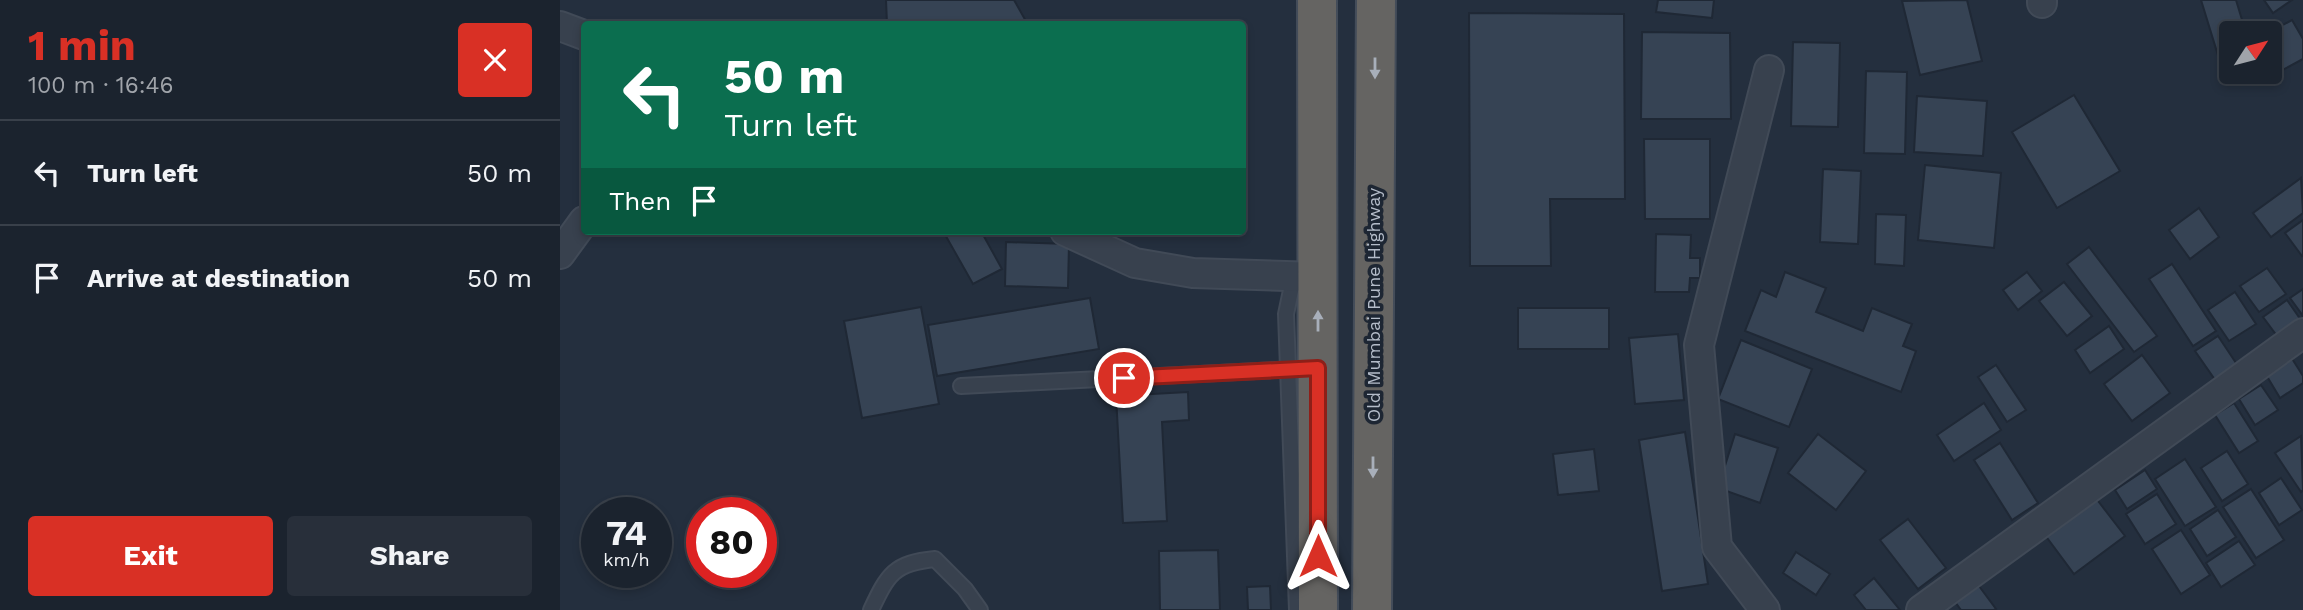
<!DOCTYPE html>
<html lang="en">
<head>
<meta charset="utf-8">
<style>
  :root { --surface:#1b232e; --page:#282f3a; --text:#f1f3f6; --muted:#a0a4aa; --line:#39404a; --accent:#d93025 }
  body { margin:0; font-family:"Work Sans",sans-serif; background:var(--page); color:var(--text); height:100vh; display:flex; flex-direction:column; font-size:26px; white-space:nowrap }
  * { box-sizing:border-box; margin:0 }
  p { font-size:23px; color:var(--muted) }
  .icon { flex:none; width:38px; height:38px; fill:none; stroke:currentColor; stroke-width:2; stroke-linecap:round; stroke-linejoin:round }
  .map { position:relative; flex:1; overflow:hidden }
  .drawer { display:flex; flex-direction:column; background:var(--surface); width:560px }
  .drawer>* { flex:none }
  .banner { position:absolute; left:21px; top:21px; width:665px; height:214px; border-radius:7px; box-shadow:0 4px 10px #0003,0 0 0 2px var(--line); background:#0b6e4f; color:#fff; overflow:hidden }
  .needle { width:46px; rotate:54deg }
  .fabs { position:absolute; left:1659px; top:21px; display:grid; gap:14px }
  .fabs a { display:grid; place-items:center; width:63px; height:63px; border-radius:7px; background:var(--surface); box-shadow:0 4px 10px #0003,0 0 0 2px var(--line); font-size:35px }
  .speed { position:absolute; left:21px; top:497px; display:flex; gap:14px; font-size:35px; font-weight:700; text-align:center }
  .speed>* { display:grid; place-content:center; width:91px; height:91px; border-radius:50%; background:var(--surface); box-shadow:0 4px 10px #0003,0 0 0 2px var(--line); line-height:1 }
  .speed small { font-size:18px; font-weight:400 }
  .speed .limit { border:10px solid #d22; background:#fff; color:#111 }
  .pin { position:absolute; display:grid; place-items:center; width:60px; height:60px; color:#fff; margin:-30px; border:4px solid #fff; border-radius:50%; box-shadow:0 2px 7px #0007 }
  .me { position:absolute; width:77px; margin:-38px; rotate:0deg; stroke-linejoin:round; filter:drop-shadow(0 0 5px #0008) }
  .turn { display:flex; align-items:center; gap:24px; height:147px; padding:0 28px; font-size:32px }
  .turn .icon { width:91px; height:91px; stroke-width:2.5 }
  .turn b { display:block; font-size:49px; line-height:60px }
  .then { display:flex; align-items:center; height:66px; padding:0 28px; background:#0003; gap:14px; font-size:26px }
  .round { display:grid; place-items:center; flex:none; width:74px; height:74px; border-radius:7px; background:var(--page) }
  .head { display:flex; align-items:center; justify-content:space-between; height:119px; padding:0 28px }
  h1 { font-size:42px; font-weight:700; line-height:52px; color:var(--accent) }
  .action { display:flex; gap:14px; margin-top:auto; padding:14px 28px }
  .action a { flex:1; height:80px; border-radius:7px; background:var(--accent); color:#fff; font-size:28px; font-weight:700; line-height:80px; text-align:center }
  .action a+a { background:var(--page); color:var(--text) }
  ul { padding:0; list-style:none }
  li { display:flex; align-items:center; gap:21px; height:105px; padding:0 28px; border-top:2px solid var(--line) }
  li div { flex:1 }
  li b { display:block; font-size:26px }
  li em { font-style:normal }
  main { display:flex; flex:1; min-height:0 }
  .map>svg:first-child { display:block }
  .building { fill:#364354; stroke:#1f2835; stroke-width:2 }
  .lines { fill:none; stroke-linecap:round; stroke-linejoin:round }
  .service-casing { stroke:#414a57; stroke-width:18 }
  .minor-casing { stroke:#414a57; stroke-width:32 }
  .trunk-casing { stroke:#434c59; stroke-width:42 }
  .service { stroke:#38414e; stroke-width:14 }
  .minor { stroke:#38414e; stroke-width:28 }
  .trunk { stroke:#656462; stroke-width:38 }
  .oneway { fill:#a8afba }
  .route-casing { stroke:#8d1f18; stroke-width:18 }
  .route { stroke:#d93025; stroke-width:12 }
  .labels { text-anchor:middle; stroke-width:7; stroke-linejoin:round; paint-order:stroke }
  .street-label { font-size:18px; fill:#b4bcc9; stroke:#1d2633 }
</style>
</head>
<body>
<main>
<section class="drawer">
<div class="head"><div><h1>1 min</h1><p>100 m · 16:46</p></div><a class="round" style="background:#d93025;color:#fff"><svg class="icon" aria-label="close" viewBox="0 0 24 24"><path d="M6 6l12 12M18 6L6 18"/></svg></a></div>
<ul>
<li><svg class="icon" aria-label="left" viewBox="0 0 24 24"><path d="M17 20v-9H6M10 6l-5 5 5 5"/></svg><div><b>Turn left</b></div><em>50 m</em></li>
<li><svg class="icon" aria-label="arrive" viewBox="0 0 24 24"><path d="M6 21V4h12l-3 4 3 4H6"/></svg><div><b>Arrive at destination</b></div><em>50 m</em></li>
</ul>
<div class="action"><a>Exit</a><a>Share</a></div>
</section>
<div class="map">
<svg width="1743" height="610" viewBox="0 0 1743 610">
  <rect width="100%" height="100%" fill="#242f3e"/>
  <!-- building -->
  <g class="building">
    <path d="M326 0H454L467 23 327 24Z"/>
    <path d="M1098 0H1154L1152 18 1096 12Z"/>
    <path d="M1407 0 1422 61 1360 75 1342 1Z"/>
    <path d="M1641 0H1676L1686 33H1671V72H1685L1665 78Z"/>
    <path d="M1704 0H1732L1713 13Z"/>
    <path d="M909 13 1064 14 1065 199H990L991 266H910Z"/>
    <path d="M1732 20 1743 39V59L1719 72 1710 56 1708 33Z"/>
    <path d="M1082 32 1170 33 1171 119H1081Z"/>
    <path d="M1233 42 1280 43 1278 127 1231 126Z"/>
    <path d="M1306 71 1347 72 1345 154 1304 153Z"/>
    <path d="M1514 95 1560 171 1497 208 1452 132Z"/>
    <path d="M1357 96 1427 101 1423 156 1354 152Z"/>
    <path d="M1084 139H1150V219H1085Z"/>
    <path d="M1365 165 1441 173 1434 248 1358 240Z"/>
    <path d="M1263 169 1301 171 1298 244 1260 242Z"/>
    <path d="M1741 178 1743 213 1711 237 1693 213Z"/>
    <path d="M1639 208 1659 237 1630 259 1609 230Z"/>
    <path d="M1316 214 1346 215 1344 266 1315 264Z"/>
    <path d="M1743 220V255L1742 256 1725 233Z"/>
    <path d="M383 231H421L442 269 413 284Z"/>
    <path d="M1096 234 1131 235 1130 258H1140V278H1130L1129 292H1095Z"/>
    <path d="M446 242 509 244 508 288 445 286Z"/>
    <path d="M1529 247 1597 336 1574 352 1507 264Z"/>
    <path d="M1612 264 1656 331 1633 346 1589 279Z"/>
    <path d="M1707 268 1726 294 1699 312 1680 286Z"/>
    <path d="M1225 272 1266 288 1256 312 1303 331 1312 308 1352 324 1343 346 1356 351 1341 392 1185 331 1201 290 1216 297Z"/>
    <path d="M1467 272 1482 291 1458 310 1443 290Z"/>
    <path d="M1504 282 1532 316 1507 336 1479 301Z"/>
    <path d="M1743 289V316L1730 298Z"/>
    <path d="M1675 292 1696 324 1669 341 1648 310Z"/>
    <path d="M530 298 539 349 377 376 368 325Z"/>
    <path d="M1727 300 1743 323 1723 344 1703 317Z"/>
    <path d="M361 307 379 404 302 418 284 321Z"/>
    <rect x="958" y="308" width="91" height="41"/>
    <path d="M1549 326 1564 349 1530 373 1515 350Z"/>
    <path d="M1118 334 1124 400 1075 404 1069 338Z"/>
    <path d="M1658 336 1680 369 1658 384 1635 351Z"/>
    <path d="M1181 340 1252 369 1229 427 1158 399Z"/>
    <path d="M1582 355 1610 393 1572 421 1544 384Z"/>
    <path d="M1731 357 1743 376V383L1720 398 1705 373Z"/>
    <path d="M1436 365 1466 410 1447 422 1418 377Z"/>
    <path d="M1701 385 1718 410 1695 425 1679 399Z"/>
    <path d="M628 392 629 420 602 422 607 521 563 523 556 396Z"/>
    <path d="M1424 403 1441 430 1394 461 1377 435Z"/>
    <path d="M1674 403 1698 441 1679 453 1655 415Z"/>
    <path d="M1125 432 1148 584 1102 591 1079 440Z"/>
    <path d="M1175 434 1218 448 1200 503 1158 488Z"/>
    <path d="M1258 434 1306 471 1276 510 1228 473Z"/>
    <path d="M1741 436 1743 490 1741 492 1715 453Z"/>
    <path d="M1440 443 1478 503 1452 520 1414 460Z"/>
    <path d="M1034 449 1039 491 998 495 993 454Z"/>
    <path d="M1667 451 1688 484 1662 501 1641 468Z"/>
    <path d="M1625 459 1656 507 1625 526 1595 479Z"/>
    <path d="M1585 470 1597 489 1567 509 1555 490Z"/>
    <path d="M1721 478 1742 510 1719 525 1699 493Z"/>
    <path d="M1691 489 1724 540 1696 558 1663 507Z"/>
    <path d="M1597 494 1616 524 1585 544 1566 514Z"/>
    <path d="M1535 497 1565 536 1514 574 1485 535Z"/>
    <path d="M1658 510 1676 537 1647 556 1630 529Z"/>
    <path d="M1348 519 1386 568 1358 589 1320 540Z"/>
    <path d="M1621 530 1650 575 1621 594 1592 549Z"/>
    <path d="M1679 541 1695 565 1661 587 1646 563Z"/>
    <path d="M658 550 660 610H600L599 551Z"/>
    <path d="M1236 552 1270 574 1256 595 1223 573Z"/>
    <path d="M1314 578 1340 610H1306L1294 595Z"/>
    <path d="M1416 582 1436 609 1434 610H1401L1393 599Z"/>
    <path d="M710 586 711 610H688L687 587Z"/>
  </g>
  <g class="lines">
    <!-- service casing -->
    <g class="service-casing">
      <g id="service">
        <path d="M734 276 726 314 737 610"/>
        <path d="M401 386 756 368"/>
        <path d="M311 610C328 574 334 563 375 559L405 589 420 610"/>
      </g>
    </g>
    <!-- minor casing -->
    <g class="minor-casing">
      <g id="minor">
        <path d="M1482 3V0"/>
        <path d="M0 26 24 35"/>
        <path d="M505 231 575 263 633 273 758 277"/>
        <path d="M0 254 24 221"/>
        <path d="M1205 610 1157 547 1139 345 1209 70"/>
        <path d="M1361 610 1743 333"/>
      </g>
    </g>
    <!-- trunk casing -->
    <g class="trunk-casing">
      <g id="trunk">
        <path d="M757 0 758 610"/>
        <path d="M812 610 816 0"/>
      </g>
    </g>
    <!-- service -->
    <use href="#service" class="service"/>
    <!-- minor -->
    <use href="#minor" class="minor"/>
    <!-- trunk -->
    <use href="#trunk" class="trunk"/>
  </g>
  <!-- one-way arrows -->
  <defs><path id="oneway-solid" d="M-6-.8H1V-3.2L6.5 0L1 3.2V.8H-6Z" transform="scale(1.75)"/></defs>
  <g class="oneway">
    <use href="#oneway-solid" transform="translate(815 68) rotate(90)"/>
    <use href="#oneway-solid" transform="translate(758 321) rotate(-90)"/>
    <use href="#oneway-solid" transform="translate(813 467) rotate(90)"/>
  </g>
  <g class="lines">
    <!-- route casing -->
    <g class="route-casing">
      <path id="route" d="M564 378 758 368V556"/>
    </g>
    <!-- route -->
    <use href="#route" class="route"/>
  </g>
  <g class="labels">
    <!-- street labels -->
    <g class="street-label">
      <text transform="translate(814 305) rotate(-90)" y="6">Old Mumbai Pune Highway</text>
    </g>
  </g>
</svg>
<div class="fabs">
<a><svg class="needle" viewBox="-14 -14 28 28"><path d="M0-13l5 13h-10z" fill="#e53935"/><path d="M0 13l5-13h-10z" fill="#a0a4aa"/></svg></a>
</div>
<div class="speed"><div>74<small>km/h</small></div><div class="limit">80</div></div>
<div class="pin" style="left:564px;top:378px;background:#d93025"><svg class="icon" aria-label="arrive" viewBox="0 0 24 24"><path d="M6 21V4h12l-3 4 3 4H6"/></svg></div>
<svg class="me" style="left:758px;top:556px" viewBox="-20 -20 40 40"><path d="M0-17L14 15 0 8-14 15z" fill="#d93025" stroke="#fff" stroke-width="4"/></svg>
<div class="banner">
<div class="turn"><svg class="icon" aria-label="left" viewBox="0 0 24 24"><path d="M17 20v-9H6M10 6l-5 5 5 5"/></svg><div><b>50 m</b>Turn left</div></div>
<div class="then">Then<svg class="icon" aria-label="arrive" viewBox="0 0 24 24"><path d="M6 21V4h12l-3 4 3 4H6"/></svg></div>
</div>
</div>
</main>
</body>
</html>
